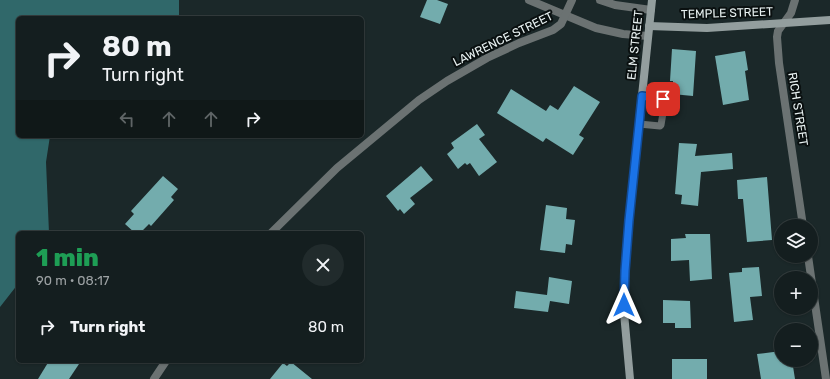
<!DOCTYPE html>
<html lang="en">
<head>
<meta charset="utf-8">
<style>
  :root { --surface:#141e1f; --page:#212b2c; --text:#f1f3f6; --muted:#9da2a4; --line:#333c3d }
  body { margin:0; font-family:Rubik,sans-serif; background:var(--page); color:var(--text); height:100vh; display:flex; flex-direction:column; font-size:15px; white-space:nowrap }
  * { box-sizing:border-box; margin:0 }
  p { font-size:13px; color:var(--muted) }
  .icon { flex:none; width:22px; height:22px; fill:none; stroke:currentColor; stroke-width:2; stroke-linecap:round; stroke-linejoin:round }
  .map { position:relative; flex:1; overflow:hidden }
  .panel { position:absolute; left:16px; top:231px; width:348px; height:132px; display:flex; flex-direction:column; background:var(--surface); border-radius:6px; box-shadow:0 1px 3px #0004,0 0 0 1px var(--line) }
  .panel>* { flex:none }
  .hud { position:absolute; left:16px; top:16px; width:348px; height:122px; border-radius:6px; box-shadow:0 1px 3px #0004,0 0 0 1px var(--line); background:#141e1f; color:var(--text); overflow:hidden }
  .fabs { position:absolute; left:774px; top:219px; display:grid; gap:8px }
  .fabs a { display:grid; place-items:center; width:44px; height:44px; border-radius:50%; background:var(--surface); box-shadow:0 1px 3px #0004,0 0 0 1px var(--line); font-size:20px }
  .pin { position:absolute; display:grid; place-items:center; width:34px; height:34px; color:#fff; margin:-17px; border-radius:8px; box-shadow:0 2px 6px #0006 }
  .me { position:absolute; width:44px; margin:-22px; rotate:0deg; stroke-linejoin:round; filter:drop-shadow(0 0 3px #0008) }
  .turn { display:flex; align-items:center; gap:14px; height:84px; padding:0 20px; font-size:18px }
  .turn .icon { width:52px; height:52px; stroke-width:2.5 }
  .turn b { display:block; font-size:28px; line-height:34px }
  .lanes { display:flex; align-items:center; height:38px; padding:0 20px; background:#0003; justify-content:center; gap:20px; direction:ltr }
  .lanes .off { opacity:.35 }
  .round { display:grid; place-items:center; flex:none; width:42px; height:42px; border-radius:21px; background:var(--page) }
  .headline { display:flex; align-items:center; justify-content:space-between; height:68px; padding:0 20px }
  h1 { font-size:24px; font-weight:800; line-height:30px; color:#1e9e55 }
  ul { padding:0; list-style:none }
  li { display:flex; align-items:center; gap:12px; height:56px; padding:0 20px }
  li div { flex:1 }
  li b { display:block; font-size:15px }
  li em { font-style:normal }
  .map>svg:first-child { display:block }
  .forest { fill:#30686a }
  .building { fill:#73acad }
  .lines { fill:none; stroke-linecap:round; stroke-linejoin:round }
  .lane { stroke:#6b7272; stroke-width:7 }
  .street { stroke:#6b7272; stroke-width:8 }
  .secondary { stroke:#939e9e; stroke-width:8 }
  .route-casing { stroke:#114b97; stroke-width:10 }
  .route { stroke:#1a73e8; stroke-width:7 }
  .labels { text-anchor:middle; stroke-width:4; stroke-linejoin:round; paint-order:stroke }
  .street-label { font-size:12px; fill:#e9f2f2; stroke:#0a1010 }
</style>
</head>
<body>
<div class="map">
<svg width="830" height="379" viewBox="0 0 830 379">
  <rect width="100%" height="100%" fill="#1b2829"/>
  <!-- forest -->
  <path class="forest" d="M0 0H179V18H18V136H50L46 162 49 233H18V284L0 307Z"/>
  <!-- building -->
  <g class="building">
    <path d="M427 0H437L448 4 440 24 420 17Z"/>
    <path d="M672 49 696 51 693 96 672 94 673 81H670Z"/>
    <path d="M745 51 748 70 745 71 749 100 723 105 715 56Z"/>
    <path d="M574 86 600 102 579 135 584 138 573 155 546 138 543 142 497 113 511 89 546 111 550 105 558 110Z"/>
    <path d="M477 124 485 135 479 139 497 162 479 176 470 163 467 165 465 163 458 169 447 154 454 148 451 143Z"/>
    <path d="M679 143 697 144 695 156 732 153 733 169 701 172 698 206 681 204 682 195 675 194Z"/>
    <path d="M421 166 433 180 410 198 415 204 404 214 400 209 398 211 386 196Z"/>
    <path d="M163 176 178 189 171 197 174 200 151 226 149 224 140 233H135L125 224 134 214 131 211Z"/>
    <path d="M767 177 772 240 747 242 743 199H738L737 180Z"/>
    <path d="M546 205 567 208 566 219 575 220 572 245 566 244 565 253 540 250Z"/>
    <path d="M685 234H710L712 279 690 281 689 260 671 261V239L686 238Z"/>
    <path d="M759 267 762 296 750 297 753 320 734 322 729 273 742 272V268Z"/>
    <path d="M549 277 572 281 569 304 550 301 548 312 514 308 516 291 547 295Z"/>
    <path d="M663 300 690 301 691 328H675V323H663Z"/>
    <path d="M781 351V360H792L795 379H761L757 354Z"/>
    <rect x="672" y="359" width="35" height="20"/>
    <path d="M49 361H81L69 379H38Z"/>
    <path d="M291 362 312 379H270L283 363 287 366Z"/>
  </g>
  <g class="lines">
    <!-- lane -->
    <path class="lane" d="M639 124 660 126 661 125 665 101 663 99 642 96"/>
    <!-- street -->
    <g class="street">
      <path d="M529 0 596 28 623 34 648 36"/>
      <path d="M600 0 615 5 651 10"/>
      <path d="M795 0 791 13 778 31 777 37 779 63 803 226"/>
      <path d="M271 233 337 168 419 100 447 81 487 58 519 43 553 30 561 24 572 0"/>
      <path d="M808 256 826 379"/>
      <path d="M154 379 166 361"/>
    </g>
    <!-- secondary -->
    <g class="secondary">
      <path d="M649 26 707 28 830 20"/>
      <path d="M630 379 624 313 625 271 629 220 652 0"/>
    </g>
  </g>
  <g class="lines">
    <!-- route casing -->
    <g class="route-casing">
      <path id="route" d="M624 305 625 271 629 220 642 96 663 99"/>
    </g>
    <!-- route -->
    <use href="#route" class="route"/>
  </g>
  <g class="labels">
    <!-- street labels -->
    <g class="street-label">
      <text transform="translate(727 13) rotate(-2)" y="4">TEMPLE STREET</text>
      <text transform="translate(503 39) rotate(-26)" y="4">LAWRENCE STREET</text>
      <text transform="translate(635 45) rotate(-84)" y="4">ELM STREET</text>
      <text transform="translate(798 109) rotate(81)" y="4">RICH STREET</text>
    </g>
  </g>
</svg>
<div class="fabs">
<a><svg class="icon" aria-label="layers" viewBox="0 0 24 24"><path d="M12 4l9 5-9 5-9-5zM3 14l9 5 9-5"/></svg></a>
<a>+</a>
<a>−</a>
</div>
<div class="pin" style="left:663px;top:99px;background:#d93025"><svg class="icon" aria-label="arrive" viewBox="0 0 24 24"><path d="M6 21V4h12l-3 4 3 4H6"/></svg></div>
<svg class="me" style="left:624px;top:305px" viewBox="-20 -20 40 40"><path d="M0-17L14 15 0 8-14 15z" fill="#1a73e8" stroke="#fff" stroke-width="4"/></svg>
<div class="hud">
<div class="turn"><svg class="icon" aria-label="right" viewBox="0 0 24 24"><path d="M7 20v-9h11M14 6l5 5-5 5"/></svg><div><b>80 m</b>Turn right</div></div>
<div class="lanes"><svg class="icon off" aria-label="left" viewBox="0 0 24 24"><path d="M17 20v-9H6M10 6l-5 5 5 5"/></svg><svg class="icon off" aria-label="ahead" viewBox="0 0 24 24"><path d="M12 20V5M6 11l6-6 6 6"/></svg><svg class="icon off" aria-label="ahead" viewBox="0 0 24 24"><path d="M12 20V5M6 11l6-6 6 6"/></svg><svg class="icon" aria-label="right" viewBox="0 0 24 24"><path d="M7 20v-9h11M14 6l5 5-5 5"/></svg></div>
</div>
<section class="panel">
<div class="headline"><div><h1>1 min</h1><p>90 m · 08:17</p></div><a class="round"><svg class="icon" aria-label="close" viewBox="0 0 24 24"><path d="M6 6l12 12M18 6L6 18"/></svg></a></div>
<ul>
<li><svg class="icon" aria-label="right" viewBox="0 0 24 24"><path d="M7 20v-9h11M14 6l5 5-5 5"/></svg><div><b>Turn right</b></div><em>80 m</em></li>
</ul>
</section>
</div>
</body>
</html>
